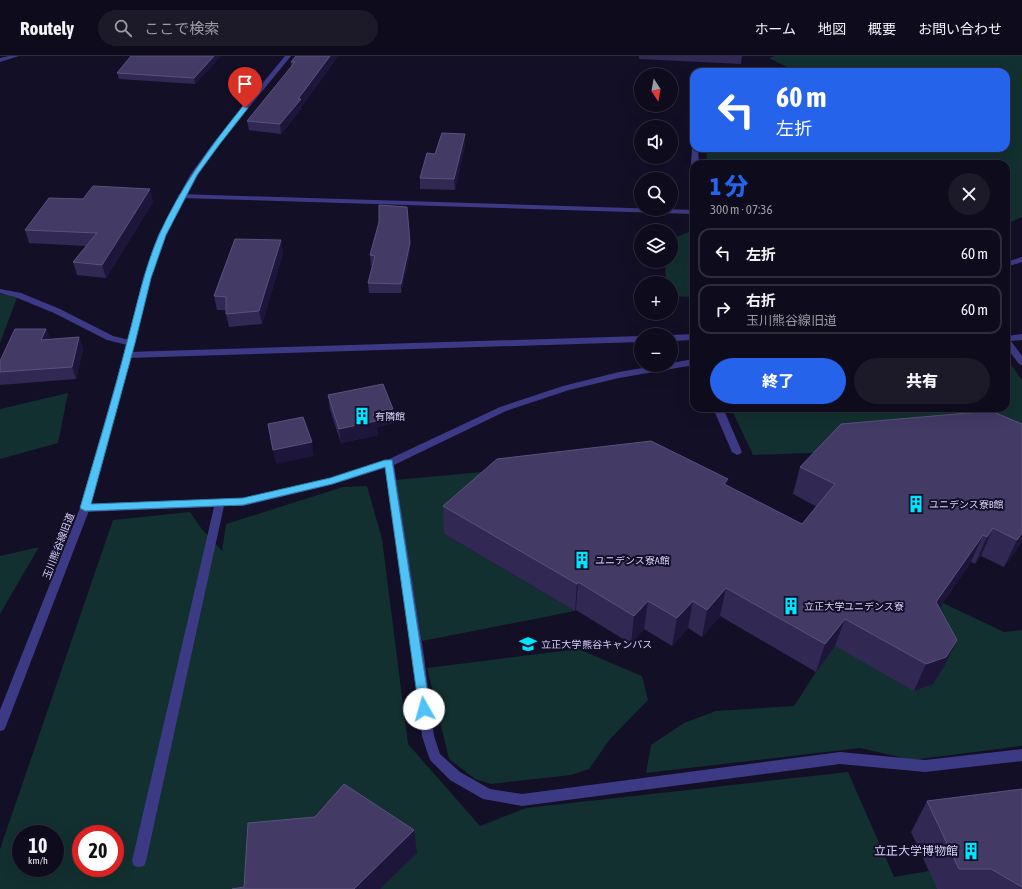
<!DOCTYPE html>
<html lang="ja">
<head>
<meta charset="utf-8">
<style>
  :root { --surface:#0e0b1c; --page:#1c1929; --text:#f1f3f6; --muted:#9b9ba3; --line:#2e2b3b; --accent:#2563eb }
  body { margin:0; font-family:"Asap Condensed","Noto Sans JP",sans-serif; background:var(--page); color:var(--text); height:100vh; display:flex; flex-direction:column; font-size:15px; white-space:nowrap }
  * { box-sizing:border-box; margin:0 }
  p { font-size:13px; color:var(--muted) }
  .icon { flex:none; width:22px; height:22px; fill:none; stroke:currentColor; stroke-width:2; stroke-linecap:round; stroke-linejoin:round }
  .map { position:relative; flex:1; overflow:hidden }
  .side { position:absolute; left:690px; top:104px; width:320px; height:252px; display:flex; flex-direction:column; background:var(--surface); border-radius:12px; box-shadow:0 4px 16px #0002,0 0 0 1px var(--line) }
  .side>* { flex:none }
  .top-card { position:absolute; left:690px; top:12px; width:320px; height:84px; border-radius:12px; box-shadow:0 4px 16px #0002,0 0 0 1px var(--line); background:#2563eb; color:#fff; overflow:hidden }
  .needle { width:26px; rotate:169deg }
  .fabs { position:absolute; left:634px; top:12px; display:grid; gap:8px }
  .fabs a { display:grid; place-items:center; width:44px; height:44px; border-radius:50%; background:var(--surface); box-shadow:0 4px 16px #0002,0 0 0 1px var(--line); font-size:20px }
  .speed { position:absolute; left:12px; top:769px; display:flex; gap:8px; font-size:20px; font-weight:700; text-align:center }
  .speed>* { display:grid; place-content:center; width:52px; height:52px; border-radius:50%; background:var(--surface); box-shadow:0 4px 16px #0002,0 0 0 1px var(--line); line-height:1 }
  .speed small { font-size:10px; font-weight:400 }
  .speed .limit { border:6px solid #d22; background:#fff; color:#111 }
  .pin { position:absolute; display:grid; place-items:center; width:34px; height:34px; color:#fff; margin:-41px -17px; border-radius:50% 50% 50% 0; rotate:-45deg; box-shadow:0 0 4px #0007 }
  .pin .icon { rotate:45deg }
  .me { position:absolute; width:44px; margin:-22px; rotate:353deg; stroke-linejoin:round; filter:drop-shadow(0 0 3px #0008) }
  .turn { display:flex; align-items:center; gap:14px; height:84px; padding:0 20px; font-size:18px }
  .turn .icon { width:52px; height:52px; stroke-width:2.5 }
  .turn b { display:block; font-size:28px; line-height:34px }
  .round { display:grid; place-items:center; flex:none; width:42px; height:42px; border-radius:21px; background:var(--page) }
  .summary { display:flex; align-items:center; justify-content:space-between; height:68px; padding:0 20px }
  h1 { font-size:24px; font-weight:800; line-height:30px; color:var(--accent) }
  .cta { display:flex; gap:8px; margin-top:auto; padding:8px 20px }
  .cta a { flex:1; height:46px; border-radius:24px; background:var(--accent); color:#fff; font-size:16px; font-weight:800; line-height:46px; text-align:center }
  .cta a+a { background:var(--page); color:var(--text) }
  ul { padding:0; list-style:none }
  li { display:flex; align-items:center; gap:12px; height:50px; margin:0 8px 6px; padding:0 12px; border:2px solid var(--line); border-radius:12px }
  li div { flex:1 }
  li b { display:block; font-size:15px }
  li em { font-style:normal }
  header { display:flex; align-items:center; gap:24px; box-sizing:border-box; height:56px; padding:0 20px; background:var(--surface); border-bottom:1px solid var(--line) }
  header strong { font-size:19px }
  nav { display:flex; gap:22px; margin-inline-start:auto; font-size:14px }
  .search { width:280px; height:36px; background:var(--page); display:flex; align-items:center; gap:10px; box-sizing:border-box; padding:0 14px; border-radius:22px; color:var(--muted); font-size:15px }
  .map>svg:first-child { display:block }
  .green { fill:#12302f; fill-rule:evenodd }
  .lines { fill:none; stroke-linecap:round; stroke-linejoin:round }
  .service { fill:#3d3a85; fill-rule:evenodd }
  .minor { fill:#3d3a85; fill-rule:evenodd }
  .tertiary { fill:#3d3a85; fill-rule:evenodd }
  .wall { fill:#312854 }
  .shaded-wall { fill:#1d163a }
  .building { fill:#433a66; stroke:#5a527e }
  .route { fill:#4fc3f7; stroke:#337fa1 }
  .labels { text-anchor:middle; stroke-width:4; stroke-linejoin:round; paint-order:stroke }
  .poi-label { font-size:10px; fill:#d9d4ff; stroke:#130f26; text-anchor:start }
  .street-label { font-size:10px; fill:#d9d4ff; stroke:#130f26 }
  .near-poi-label { font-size:12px; fill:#d9d4ff; stroke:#130f26; text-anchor:end }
</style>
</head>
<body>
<header>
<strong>Routely</strong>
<div class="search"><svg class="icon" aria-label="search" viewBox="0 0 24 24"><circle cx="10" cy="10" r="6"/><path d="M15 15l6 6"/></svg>ここで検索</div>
<nav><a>ホーム</a><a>地図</a><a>概要</a><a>お問い合わせ</a></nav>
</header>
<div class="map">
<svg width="1022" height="833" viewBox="0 0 1022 833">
  <rect width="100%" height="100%" fill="#130f26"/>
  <!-- green -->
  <g class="green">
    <path d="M775 0H1022V161L1006 168V108H707L706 92H1006V16H797L769 2Z"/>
    <path d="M694 174V241L671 240V227H666L665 205H671V183Z"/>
    <path d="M0 238 18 239 0 287Z"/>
    <path d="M1006 302 1022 324V401L833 396 753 399 731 352H1006Z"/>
    <path d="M68 337 58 387 0 403V353Z"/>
    <path d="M645 401 444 478 575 555 422 585 395 424Z"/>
    <path d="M367 430 382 483 408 688 480 770 526 752 848 716 894 821 929 815 937 833H0V793L113 464 190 456 201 472 222 495 226 468 343 431ZM21 778H55V812H21ZM81 778H115V812H81Z"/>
    <path d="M39 491 0 558V500Z"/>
    <path d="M943 547 1004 576 1022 574V690L912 704 860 692 646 717 651 689 684 667 716 655 794 650 816 616 835 590 920 581Z"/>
    <path d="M578 593 642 620 648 644 610 683 589 713 571 719 491 728 475 723 449 703 427 612Z"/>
  </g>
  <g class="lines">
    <!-- service -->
    <g class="service">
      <path d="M1022 278V284L1011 285 1022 300V309L1019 308 1006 291V280Z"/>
      <path d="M694 303V309L619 322 569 334 506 355 394 409 424 600 434 680 440 698 460 716 490 733 522 738 840 696 925 704 1022 693V705L925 716 840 708 522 750 483 743 450 724 431 705 429 701 422 680 412 600 385 412 331 429 243 450H224L146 805 144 810 139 811 134 810 132 805 214 451 85 456 81 455 80 452 81 449 243 442 330 422 385 405 500 351 563 330 619 316 660 309H671V307Z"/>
      <path d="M713 352H723L742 396 740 398 737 399 732 396Z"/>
    </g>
    <!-- minor -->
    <g class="minor">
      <path d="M9 0H19L0 6V2Z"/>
      <path d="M694 19V38L691 36V21Z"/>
      <path d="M694 90V92H698L699 108H694V110L691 108 692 92Z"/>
      <path d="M179 138 694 154V158L182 142 178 140Z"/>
      <path d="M1022 201V206L1006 211V206Z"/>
      <path d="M0 233 21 237 60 253 113 280 134 285 135 287 131 290 107 284 54 257 15 241 0 237Z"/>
      <path d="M694 278V284L671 285V279Z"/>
      <path d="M641 280V286L127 302 123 299 127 296Z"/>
    </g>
    <!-- tertiary -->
    <path class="tertiary" d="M285 0H291L219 88 198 119 166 179 151 222 135 287 90 452 6 670 4 674 0 675V654L80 452 127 287 143 222 158 179 190 119 214 86Z"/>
  </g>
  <!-- wall -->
  <g class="wall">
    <path d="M131 0H221L195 28 119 23 117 17Z"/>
    <path d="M296 0H338L302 50V52L281 78 249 74 247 65 291 11V6Z"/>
    <path d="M639 0H742L741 8 639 3Z"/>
    <path d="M465 78V89L455 134 420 133V122Z"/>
    <path d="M153 146 106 222 77 219 73 206 86 190 29 187 25 174Z"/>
    <path d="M410 196 401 237H369L368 227 372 209H371L370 199Z"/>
    <path d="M283 197 262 268 229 271 226 258V254H217L214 240Z"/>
    <path d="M46 273 50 283 79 281 83 293 76 323 0 329V305Z"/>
    <path d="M328 339 394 367 377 371 378 379 341 387 330 354Z"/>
    <path d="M1022 368V486L1004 511 981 500 975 508 971 506 939 552 944 611 933 628 914 635 835 590 816 616 720 560 702 581 688 572 672 590 644 573 631 588 576 554 575 555 444 478 443 450 727 430 802 468 817 451 793 438 800 411Z"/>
    <path d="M1022 733V833H937L911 776 927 745Z"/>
  </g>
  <!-- shaded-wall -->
  <g class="shaded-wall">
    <path d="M214 0H221L195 28 194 22Z"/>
    <path d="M330 0H338L302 50V52L281 78 280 68Z"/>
    <path d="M465 78V89L455 134 454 123Z"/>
    <path d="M150 133 153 146 106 222 102 209Z"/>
    <path d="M281 184 283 197 262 268 259 255Z"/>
    <path d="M410 187V196L401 237V228Z"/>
    <path d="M46 273 51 285 41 284Z"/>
    <path d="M79 281 83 293 76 323 72 311Z"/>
    <path d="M393 353 394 367 377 371 378 379 341 387 339 373 373 357Z"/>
    <path d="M312 386 314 400 276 408 273 394Z"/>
    <path d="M728 423 723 451 724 428Z"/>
    <path d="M993 472 981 500 975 508 987 481Z"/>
    <path d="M1022 477V486L1004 511 1017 484Z"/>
    <path d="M983 479 971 506 925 574 936 546Z"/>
    <path d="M578 526 576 554 575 555 577 528Z"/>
    <path d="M726 532 720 560 702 581 707 554Z"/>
    <path d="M648 545 644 573 631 588 634 560Z"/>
    <path d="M693 545 688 572 672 590 677 562Z"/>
    <path d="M845 563 835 590 816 616 825 588Z"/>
    <path d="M957 584 944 611 933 628 914 635 926 608Z"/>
    <path d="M414 774 417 797 380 833H354Z"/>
  </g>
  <!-- building -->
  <g class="building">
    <path d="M131 0H214L194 22 117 17Z"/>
    <path d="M296 0H330L298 43H301L280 68 247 65 295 6H291Z"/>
    <path d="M442 77 465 78 454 123 420 122 427 97 435 98Z"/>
    <path d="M93 130 150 133 102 209 73 206 97 177 25 174 49 142 83 143Z"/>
    <path d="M379 149 407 151 410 187 401 228 368 227 375 200 370 199 379 166Z"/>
    <path d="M235 183 281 184 259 255 226 258V241L214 240Z"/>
    <path d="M15 273H46L41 284 79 281 72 311 0 316V305Z"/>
    <path d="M383 328 393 353 373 357 376 365 339 373 328 339Z"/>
    <path d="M991 355 1022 368V477L1017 484 993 472 987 481 983 479 936 546 957 584 946 601 926 608 845 563 825 588 726 532 707 554 693 545 677 562 648 545 634 560 578 526 577 528 443 450 497 403 651 385 728 423 724 428 802 468 835 428 800 411 841 368Z"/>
    <path d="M303 361 312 386 273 394 268 368Z"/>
    <path d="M344 728 414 774 354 833H232L244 831 248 767 315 761Z"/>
    <path d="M1022 733V831L991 813H959L927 745Z"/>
  </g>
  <!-- route -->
  <path class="route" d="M243 50 248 52 219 89 197 119 166 179 151 222 135 287 91 448 243 442 330 422 385 404H392L430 653 428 657 424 658 420 657 419 653 385 411 332 428 243 449 85 455 80 452C96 397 113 342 127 286 137 250 144 213 159 179 180 132 210 91 243 50Z"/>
  <!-- icons -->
  <defs>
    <g id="building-bare" transform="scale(1.38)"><path d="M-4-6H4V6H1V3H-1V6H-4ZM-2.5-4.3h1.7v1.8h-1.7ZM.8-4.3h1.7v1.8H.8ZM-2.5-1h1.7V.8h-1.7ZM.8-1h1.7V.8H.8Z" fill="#00e5ff" stroke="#130f26" stroke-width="2.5" paint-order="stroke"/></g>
    <g id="university-bare" transform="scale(1.38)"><path d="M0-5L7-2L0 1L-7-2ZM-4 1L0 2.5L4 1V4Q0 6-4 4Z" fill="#00e5ff" stroke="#130f26" stroke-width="2.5" paint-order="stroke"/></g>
  </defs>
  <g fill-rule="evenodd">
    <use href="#building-bare" x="362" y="360"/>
    <use href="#building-bare" x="916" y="448"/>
    <use href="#building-bare" x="582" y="504"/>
    <use href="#building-bare" x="791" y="550"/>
    <use href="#university-bare" x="528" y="588"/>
    <use href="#building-bare" x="971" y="795"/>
  </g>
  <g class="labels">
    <!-- poi labels -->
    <g class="poi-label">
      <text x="375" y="364">有隣館</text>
      <text x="929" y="452">ユニデンス寮B館</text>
      <text x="595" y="508">ユニデンス寮A館</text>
      <text x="804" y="554">立正大学ユニデンス寮</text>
      <text x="541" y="592">立正大学 熊谷キャンパス</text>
    </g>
    <!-- street labels -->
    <g class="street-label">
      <text transform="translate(58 490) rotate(-69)" y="4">玉川熊谷線旧道</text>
    </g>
    <!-- near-poi labels -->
    <g class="near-poi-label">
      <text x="958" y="799">立正大学博物館</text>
    </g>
  </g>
</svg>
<div class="fabs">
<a><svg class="needle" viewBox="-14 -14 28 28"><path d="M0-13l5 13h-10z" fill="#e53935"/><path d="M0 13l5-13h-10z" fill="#9b9ba3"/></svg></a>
<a><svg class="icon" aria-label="sound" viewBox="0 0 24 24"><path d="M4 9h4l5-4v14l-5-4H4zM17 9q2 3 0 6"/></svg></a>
<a><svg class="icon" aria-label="search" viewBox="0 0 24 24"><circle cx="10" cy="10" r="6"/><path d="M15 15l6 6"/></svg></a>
<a><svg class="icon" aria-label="layers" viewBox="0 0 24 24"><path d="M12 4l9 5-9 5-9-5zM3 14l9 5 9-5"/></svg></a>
<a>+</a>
<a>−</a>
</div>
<div class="speed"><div>10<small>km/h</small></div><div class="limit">20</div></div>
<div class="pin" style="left:245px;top:52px;background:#d93025"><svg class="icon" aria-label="arrive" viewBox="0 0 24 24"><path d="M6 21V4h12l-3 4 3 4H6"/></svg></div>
<svg class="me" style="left:424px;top:653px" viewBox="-20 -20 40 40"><circle r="19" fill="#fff"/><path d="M0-13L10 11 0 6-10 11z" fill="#4fc3f7"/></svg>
<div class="top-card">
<div class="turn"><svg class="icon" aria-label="left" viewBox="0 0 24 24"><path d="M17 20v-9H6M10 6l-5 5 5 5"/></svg><div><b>60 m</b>左折</div></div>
</div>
<section class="side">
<div class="summary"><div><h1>1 分</h1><p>300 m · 07:36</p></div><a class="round"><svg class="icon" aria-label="close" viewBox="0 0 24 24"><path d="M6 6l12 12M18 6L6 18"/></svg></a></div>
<ul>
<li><svg class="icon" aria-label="left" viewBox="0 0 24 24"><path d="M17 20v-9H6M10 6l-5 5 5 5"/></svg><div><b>左折</b></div><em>60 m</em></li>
<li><svg class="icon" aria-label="right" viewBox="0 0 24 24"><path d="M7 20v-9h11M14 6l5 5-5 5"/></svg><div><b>右折</b><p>玉川熊谷線旧道</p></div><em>60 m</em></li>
</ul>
<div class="cta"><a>終了</a><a>共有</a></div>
</section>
</div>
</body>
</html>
